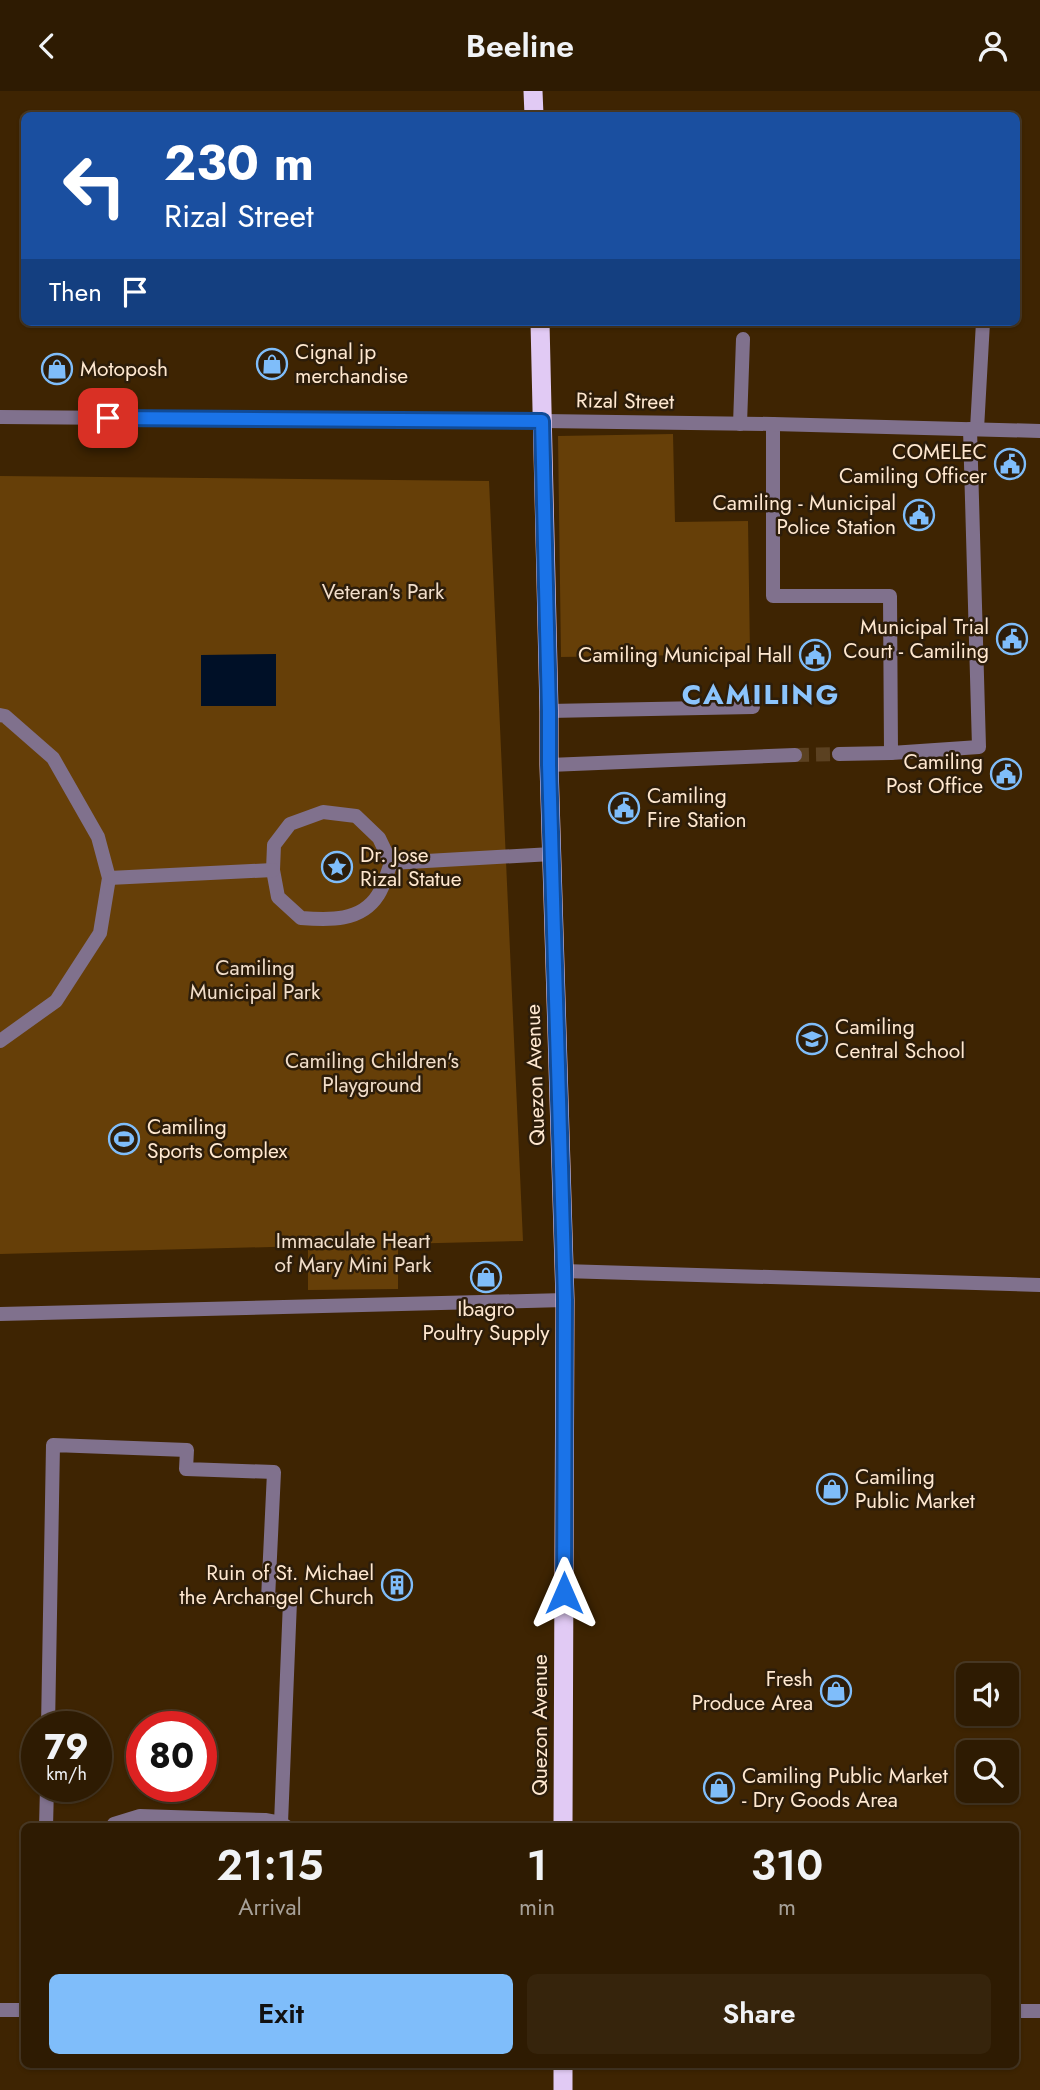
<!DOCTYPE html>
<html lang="en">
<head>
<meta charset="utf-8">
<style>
  :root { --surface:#2e1b02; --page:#36240c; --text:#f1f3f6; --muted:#a7a199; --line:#493924; --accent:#7fbdfa }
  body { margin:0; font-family:Jost,sans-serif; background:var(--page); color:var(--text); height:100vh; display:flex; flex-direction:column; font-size:26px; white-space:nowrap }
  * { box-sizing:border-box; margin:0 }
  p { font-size:23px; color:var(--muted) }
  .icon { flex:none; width:38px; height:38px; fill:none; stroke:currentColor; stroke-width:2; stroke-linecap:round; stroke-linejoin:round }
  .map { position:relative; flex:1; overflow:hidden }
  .details { position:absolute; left:21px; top:1732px; width:998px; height:245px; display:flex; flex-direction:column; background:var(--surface); border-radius:10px; box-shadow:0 2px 5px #0004,0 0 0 2px var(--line) }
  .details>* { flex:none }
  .hud { position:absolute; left:21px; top:21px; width:999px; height:214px; border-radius:10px; box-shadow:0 2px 5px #0004,0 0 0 2px var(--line); background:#1a4fa0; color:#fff; overflow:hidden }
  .buttons { position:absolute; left:956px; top:1572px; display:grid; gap:14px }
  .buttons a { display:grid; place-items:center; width:63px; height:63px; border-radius:10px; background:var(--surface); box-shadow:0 2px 5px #0004,0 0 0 2px var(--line); font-size:35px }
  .speed { position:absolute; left:21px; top:1620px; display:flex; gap:14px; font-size:35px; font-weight:700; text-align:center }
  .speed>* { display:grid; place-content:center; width:91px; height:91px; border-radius:50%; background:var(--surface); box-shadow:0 2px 5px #0004,0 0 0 2px var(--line); line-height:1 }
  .speed small { font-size:18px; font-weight:400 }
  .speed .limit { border:10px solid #d22; background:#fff; color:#111 }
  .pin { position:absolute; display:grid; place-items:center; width:60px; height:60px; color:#fff; margin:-30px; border-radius:14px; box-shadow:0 4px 10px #0006 }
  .me { position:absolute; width:77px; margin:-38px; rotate:0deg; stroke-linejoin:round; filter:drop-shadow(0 0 5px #0008) }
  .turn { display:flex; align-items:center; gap:24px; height:147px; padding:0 28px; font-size:32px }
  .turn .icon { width:91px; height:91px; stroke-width:2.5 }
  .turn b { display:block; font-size:49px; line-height:60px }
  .then { display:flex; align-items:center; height:66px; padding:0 28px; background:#0003; gap:14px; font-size:26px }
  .eta { display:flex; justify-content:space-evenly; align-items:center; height:119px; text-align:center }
  .eta b { font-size:42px; font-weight:600; line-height:49px }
  .cta { display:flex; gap:14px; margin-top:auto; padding:14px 28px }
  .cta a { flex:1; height:80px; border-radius:10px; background:var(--accent); color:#111; font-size:28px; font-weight:600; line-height:80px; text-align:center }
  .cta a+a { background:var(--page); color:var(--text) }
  header { display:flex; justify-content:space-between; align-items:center; height:91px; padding:0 28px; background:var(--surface); font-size:32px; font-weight:600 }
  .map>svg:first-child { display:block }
  .green { fill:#663f08 }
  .water { fill:#001027 }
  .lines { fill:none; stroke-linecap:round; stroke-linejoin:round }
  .pedestrian-tunnel { stroke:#5b4121; stroke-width:14; stroke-dasharray:14 7; stroke-linecap:butt }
  .service { stroke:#80718d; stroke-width:14 }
  .pedestrian { stroke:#80718d; stroke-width:14 }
  .minor { stroke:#80718d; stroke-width:14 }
  .tertiary { stroke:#80718d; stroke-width:14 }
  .trunk { stroke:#e1caf4; stroke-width:19 }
  .route-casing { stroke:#114b97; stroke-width:18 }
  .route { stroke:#1a73e8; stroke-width:12 }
  .labels { text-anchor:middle; stroke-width:5; stroke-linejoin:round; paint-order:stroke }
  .poi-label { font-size:21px; fill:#ffe8d0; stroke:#2d1d0a; text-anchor:start }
  .street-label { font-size:21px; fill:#ffe8d0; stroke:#2d1d0a }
  .park-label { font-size:21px; fill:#f2deca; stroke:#2d1d0a }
  .district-label { font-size:28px; font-weight:bold; letter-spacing:2px; fill:#8cc5fd; stroke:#2d1d0a }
</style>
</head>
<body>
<header><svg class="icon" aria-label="back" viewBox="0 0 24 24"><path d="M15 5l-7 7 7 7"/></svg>Beeline<svg class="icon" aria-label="person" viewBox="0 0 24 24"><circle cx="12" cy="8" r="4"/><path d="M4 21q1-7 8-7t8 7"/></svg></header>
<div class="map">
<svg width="1040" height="1999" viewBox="0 0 1040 1999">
  <rect width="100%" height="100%" fill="#3e2402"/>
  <!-- green -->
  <g class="green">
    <path d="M673 343 675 431 748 430 750 563 561 566 558 345Z"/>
    <path d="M0 385 489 390 523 1150 398 1153V1198L308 1199V1155L0 1163Z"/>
  </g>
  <!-- water -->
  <path class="water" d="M276 563V615H201V564Z"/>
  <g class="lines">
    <!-- pedestrian-tunnel -->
    <path class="pedestrian-tunnel" d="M795 664 839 663"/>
    <!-- service -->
    <g class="service">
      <path d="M740 333 743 248"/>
      <path d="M773 333V505H890L891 662 979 656 970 338"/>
      <path d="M977 338 983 231"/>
      <path d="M549 620 753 616"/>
      <path d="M0 624 5 625 53 667 98 746 109 787 100 842 56 910 0 950"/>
      <path d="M391 772C387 782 384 795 378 804 361 831 329 829 301 827L278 806 273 779 274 754 290 733 323 721 356 725 379 747 391 772 552 763"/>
      <path d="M109 787 273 779"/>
      <path d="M563 1180 1040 1194"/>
      <path d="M48 1636 53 1354 187 1359 186 1378 274 1381 268 1508 290 1510 281 1732"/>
      <path d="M46 1736 47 1696"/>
      <path d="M112 1736 114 1733 140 1725 265 1729 281 1732 287 1736"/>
    </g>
    <!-- pedestrian -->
    <g class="pedestrian">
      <path d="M839 663 891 662"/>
      <path d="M549 674 795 664"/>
    </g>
    <!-- minor -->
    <g class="minor">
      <path d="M543 330 773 333 1040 340"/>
      <path d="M0 1223 565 1209"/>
    </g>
    <!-- tertiary -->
    <g class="tertiary">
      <path d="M0 326 543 330"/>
      <path d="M0 1919H24"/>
      <path d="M1015 1920H1040"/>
    </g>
    <!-- trunk -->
    <g class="trunk">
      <path d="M533 0 534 24"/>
      <path d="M540 231 549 620V674L565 1209 563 1736"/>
      <path d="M563 1974V1999"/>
    </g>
  </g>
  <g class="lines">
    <!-- route casing -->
    <g class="route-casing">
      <path id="route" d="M108 327 542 330 549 620V674L565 1209 564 1502"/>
    </g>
    <!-- route -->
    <use href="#route" class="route"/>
  </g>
  <!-- icons -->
  <defs>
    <g id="shop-ring" transform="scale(1.575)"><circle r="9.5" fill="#2d1d0a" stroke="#7fbdfa" stroke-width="1.5"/><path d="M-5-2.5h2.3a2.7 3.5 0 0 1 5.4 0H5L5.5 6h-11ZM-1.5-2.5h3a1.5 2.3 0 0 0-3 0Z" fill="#7fbdfa"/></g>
    <g id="civic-ring" transform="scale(1.575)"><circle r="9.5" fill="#2d1d0a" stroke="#7fbdfa" stroke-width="1.5"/><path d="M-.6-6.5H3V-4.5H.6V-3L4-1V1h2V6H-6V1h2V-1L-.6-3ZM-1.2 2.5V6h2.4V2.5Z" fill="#7fbdfa"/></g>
    <g id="sight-ring" transform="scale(1.575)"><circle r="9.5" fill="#2d1d0a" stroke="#7fbdfa" stroke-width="1.5"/><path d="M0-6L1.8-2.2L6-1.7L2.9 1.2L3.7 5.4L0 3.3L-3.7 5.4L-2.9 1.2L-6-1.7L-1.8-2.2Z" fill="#7fbdfa"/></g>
    <g id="school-ring" transform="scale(1.575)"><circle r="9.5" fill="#2d1d0a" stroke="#7fbdfa" stroke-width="1.5"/><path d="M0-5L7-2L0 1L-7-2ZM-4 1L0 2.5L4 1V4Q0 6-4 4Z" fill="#7fbdfa"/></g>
    <g id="stadium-ring" transform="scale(1.575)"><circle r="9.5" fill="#2d1d0a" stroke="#7fbdfa" stroke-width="1.5"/><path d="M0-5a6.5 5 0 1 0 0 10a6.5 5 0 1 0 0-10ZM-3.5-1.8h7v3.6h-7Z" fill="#7fbdfa"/></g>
    <g id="building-ring" transform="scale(1.575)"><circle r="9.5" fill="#2d1d0a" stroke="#7fbdfa" stroke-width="1.5"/><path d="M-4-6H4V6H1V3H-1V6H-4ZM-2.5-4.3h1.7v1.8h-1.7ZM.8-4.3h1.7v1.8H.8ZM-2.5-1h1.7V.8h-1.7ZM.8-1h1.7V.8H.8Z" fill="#7fbdfa"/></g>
  </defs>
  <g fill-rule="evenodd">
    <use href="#shop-ring" x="272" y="273"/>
    <use href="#shop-ring" x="57" y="278"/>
    <use href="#civic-ring" x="1010" y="373"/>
    <use href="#civic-ring" x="919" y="424"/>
    <use href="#civic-ring" x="1012" y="548"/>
    <use href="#civic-ring" x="815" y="564"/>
    <use href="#civic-ring" x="1006" y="683"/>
    <use href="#civic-ring" x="624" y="717"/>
    <use href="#sight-ring" x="337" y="776"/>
    <use href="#school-ring" x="812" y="948"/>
    <use href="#stadium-ring" x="124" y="1048"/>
    <use href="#shop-ring" x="486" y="1186"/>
    <use href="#shop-ring" x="832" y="1398"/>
    <use href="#building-ring" x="397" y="1494"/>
    <use href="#shop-ring" x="836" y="1600"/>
    <use href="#shop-ring" x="719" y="1697"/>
  </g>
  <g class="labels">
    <!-- poi labels -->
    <g class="poi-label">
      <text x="295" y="268">Cignal jp<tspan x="295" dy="24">merchandise</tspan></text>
      <text x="80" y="285">Motoposh</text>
      <text x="987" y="368" text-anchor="end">COMELEC<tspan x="987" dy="24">Camiling Officer</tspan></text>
      <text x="896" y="419" text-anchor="end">Camiling - Municipal<tspan x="896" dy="24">Police Station</tspan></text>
      <text x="989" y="543" text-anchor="end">Municipal Trial<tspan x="989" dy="24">Court - Camiling</tspan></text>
      <text x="792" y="571" text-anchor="end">Camiling Municipal Hall</text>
      <text x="983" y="678" text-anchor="end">Camiling<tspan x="983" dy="24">Post Office</tspan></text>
      <text x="647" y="712">Camiling<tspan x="647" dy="24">Fire Station</tspan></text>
      <text x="360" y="771">Dr. Jose<tspan x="360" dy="24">Rizal Statue</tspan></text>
      <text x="835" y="943">Camiling<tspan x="835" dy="24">Central School</tspan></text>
      <text x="147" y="1043">Camiling<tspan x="147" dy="24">Sports Complex</tspan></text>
      <text x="486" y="1225" text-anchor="middle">Ibagro<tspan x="486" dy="24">Poultry Supply</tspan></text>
      <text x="855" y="1393">Camiling<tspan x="855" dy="24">Public Market</tspan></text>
      <text x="374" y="1489" text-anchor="end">Ruin of St. Michael<tspan x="374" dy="24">the Archangel Church</tspan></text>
      <text x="813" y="1595" text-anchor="end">Fresh<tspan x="813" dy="24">Produce Area</tspan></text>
      <text x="742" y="1692">Camiling Public Market<tspan x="742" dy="24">- Dry Goods Area</tspan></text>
    </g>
    <!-- street labels -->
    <g class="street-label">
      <text transform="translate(625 310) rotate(1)" y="7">Rizal Street</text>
      <text transform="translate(535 984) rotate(-92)" y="7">Quezon Avenue</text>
      <text transform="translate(540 1634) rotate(-90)" y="7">Quezon Avenue</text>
    </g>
    <!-- park labels -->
    <g class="park-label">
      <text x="383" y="508">Veteran's Park</text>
      <text x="255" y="884">Camiling<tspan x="255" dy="24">Municipal Park</tspan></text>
      <text x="372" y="977">Camiling Children's<tspan x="372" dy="24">Playground</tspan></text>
      <text x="353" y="1157">Immaculate Heart<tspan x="353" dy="24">of Mary Mini Park</tspan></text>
    </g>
    <!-- district labels -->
    <g class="district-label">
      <text x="761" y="613">CAMILING</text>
    </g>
  </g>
</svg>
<div class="buttons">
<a><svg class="icon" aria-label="sound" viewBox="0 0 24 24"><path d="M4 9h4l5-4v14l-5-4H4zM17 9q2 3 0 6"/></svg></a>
<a><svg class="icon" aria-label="search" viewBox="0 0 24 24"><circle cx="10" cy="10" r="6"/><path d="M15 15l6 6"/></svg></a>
</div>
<div class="speed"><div>79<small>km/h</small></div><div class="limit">80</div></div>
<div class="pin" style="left:108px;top:327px;background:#d93025"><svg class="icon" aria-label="arrive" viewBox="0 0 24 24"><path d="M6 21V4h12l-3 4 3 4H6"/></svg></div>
<svg class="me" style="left:564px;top:1502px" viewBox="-20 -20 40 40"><path d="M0-17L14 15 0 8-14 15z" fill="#1a73e8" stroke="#fff" stroke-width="4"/></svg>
<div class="hud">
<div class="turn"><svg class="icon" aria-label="left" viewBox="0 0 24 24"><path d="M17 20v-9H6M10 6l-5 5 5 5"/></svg><div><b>230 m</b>Rizal Street</div></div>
<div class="then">Then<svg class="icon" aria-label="arrive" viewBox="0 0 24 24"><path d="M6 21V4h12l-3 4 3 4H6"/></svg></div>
</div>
<section class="details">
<div class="eta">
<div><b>21:15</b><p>Arrival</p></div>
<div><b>1</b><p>min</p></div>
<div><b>310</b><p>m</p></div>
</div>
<div class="cta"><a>Exit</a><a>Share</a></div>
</section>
</div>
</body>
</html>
